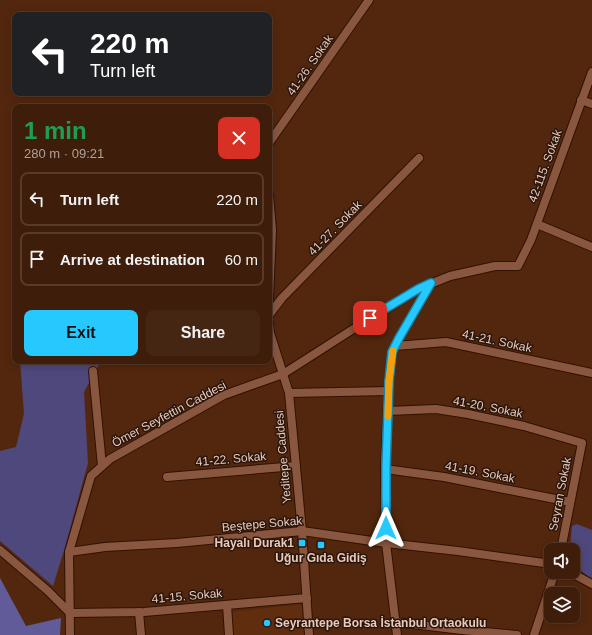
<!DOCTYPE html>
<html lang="en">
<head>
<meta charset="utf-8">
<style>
  :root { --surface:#3e1d0a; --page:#452613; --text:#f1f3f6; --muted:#ada29c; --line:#573b2b; --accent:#26c9fe }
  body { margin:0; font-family:Arial,sans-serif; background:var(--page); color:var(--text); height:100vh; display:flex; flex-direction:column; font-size:15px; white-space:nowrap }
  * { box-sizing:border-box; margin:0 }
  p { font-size:13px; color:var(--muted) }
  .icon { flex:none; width:22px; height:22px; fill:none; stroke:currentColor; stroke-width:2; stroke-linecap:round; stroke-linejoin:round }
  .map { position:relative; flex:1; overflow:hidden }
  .drawer { position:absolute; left:12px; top:104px; width:260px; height:260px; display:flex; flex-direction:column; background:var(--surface); border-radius:8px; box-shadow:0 2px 10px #0003,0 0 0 1px var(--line) }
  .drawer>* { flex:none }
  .banner { position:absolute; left:12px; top:12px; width:260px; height:84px; border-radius:8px; box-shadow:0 2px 10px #0003,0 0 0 1px var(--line); background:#202124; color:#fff; overflow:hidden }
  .buttons { position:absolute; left:544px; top:543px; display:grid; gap:8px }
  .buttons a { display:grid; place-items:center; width:36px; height:36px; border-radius:8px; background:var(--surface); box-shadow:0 2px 10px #0003,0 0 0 1px var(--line); font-size:20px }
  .pin { position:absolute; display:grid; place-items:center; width:34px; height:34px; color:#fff; margin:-17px; border-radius:8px; box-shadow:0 2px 6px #0006 }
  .me { position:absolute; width:44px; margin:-22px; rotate:0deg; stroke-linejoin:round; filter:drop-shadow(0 0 3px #0008) }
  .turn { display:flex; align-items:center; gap:14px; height:84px; padding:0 12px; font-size:18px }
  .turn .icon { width:52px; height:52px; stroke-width:2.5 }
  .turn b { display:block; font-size:28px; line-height:34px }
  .round { display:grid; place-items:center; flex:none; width:42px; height:42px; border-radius:8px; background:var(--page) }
  .overview { display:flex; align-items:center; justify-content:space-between; height:68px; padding:0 12px }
  h1 { font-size:24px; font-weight:600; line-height:30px; color:#1e9e55 }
  .primary-button { display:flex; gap:8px; margin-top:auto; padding:8px 12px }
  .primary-button a { flex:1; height:46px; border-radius:8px; background:var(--accent); color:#111; font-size:16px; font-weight:600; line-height:46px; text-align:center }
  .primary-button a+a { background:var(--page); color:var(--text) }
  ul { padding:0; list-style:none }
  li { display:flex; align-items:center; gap:12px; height:54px; margin:0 8px 6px; padding:0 4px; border:2px solid var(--line); border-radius:8px }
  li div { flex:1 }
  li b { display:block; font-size:15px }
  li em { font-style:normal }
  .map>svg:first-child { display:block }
  .built { fill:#602d0f }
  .green { fill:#4e487c }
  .forest { fill:#615b99 }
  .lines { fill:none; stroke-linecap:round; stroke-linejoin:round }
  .minor-casing { stroke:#321101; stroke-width:10 }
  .minor { stroke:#89573f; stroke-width:8 }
  .route-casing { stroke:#1983a5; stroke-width:10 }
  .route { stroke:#26c9fe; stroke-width:7 }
  .slow { stroke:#f59e0b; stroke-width:7 }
  .poi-dot { fill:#26c9fe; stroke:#2b160c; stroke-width:1.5 }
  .labels { text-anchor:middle; stroke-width:3; stroke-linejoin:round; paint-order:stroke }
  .street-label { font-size:12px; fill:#e8cbbd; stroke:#2b160c }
  .poi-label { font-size:12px; font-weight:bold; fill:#e8cbbd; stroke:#2b160c; text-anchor:end }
</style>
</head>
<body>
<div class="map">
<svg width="592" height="635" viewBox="0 0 592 635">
  <rect width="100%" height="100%" fill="#53270e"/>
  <!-- built -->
  <path class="built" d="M303 604 305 635H232L230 612Z"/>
  <!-- green -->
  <g class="green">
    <path d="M20 361H101L84 392 88 463 65 547 53 586 0 541V451L16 447 24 414Z"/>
    <path d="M577 524 592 530V579L573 565V550H570L572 526Z"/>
  </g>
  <!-- forest -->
  <path class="forest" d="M0 578 26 626 61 618 60 635H0Z"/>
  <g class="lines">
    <!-- minor casing -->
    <g class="minor-casing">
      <g id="minor">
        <path d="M581 100 592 104"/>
        <path d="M269 143 369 0"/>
        <path d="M269 195 272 230 269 298"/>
        <path d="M537 224 592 247"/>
        <path d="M269 315 282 298 419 158"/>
        <path d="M269 323 270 333 289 393 302 531 309 635"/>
        <path d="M395 346 446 342 592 373"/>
        <path d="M93 371 102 466"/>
        <path d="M289 393 389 391"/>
        <path d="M388 411 436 409 468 414 524 426 582 443 561 550"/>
        <path d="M385 469 444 477 570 502"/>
        <path d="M167 477 296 466"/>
        <path d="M0 550 48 591 70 613"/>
        <path d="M69 552 105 547 177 543 302 531 386 543 458 551 551 564"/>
        <path d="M570 572 592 584"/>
        <path d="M227 605 229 635"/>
        <path d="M139 612 141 635"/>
        <path d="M70 613 144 612 307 598"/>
        <path d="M396 622 462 630 517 635"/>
        <path d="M70 635 69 552 91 476 110 459 224 395 283 374 358 326 418 289 450 276 495 266H518L531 240 592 72"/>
        <path d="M397 635 386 543 385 467 389 381 392 352 399 338 431 283"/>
        <path d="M534 635 555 572"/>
      </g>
    </g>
    <!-- minor -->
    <use href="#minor" class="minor"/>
  </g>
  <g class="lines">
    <!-- route casing -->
    <g class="route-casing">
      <path id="route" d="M370 318 418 289 431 283 399 338 392 352 389 381 386 467V528"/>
    </g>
    <!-- route -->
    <use href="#route" class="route"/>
    <!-- slow -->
    <path class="slow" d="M388 416 389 381 393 351"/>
  </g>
  <!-- markers -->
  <g class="poi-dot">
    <rect x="298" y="539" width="8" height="8" rx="2"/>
    <rect x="317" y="541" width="8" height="8" rx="2"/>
    <circle cx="267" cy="623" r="4"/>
  </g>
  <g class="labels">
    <!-- street labels -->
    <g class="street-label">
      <text transform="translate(310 65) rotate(-55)" y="4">41-26. Sokak</text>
      <text transform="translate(545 166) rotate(-70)" y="4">42-115. Sokak</text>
      <text transform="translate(335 228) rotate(-46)" y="4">41-27. Sokak</text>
      <text transform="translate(497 341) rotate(12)" y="4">41-21. Sokak</text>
      <text transform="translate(488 407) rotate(11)" y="4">41-20. Sokak</text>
      <text transform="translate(169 414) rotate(-28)" y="4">Ömer Seyfettin Caddesi</text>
      <text transform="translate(283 457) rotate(-95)" y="4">Yeditepe Caddesi</text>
      <text transform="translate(231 459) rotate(-5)" y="4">41-22. Sokak</text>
      <text transform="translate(480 472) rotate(11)" y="4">41-19. Sokak</text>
      <text transform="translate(560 494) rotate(-79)" y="4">Seyran Sokak</text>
      <text transform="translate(262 524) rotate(-5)" y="4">Beştepe Sokak</text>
      <text transform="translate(187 596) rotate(-5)" y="4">41-15. Sokak</text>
    </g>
    <!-- poi labels -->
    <g class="poi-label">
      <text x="294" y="547">Hayalı Durak1</text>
      <text x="321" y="562" text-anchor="middle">Uğur Gıda Gidiş</text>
      <text x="275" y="627" text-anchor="start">Seyrantepe Borsa İstanbul Ortaokulu</text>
    </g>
  </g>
</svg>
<div class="buttons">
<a><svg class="icon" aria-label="sound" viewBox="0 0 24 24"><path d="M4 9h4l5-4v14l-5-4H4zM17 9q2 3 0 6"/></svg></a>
<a><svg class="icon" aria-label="layers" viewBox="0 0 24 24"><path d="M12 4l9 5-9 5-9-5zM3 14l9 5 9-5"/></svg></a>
</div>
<div class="pin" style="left:370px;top:318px;background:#d93025"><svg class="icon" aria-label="arrive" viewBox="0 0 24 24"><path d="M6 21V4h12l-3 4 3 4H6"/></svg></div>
<svg class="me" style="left:386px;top:528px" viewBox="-20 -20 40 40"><path d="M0-17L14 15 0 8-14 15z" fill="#26c9fe" stroke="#fff" stroke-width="4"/></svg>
<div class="banner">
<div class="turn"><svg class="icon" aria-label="left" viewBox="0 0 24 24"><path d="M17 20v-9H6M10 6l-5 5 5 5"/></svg><div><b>220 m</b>Turn left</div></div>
</div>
<section class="drawer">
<div class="overview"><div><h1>1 min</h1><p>280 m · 09:21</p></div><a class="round" style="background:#d93025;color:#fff"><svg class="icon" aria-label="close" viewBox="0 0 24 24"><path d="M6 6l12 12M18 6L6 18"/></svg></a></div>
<ul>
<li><svg class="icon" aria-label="left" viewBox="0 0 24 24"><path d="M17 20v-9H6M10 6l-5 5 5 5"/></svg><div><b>Turn left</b></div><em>220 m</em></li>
<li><svg class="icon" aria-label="arrive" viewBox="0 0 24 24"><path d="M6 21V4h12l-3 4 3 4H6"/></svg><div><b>Arrive at destination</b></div><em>60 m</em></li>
</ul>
<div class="primary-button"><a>Exit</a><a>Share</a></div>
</section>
</div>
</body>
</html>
